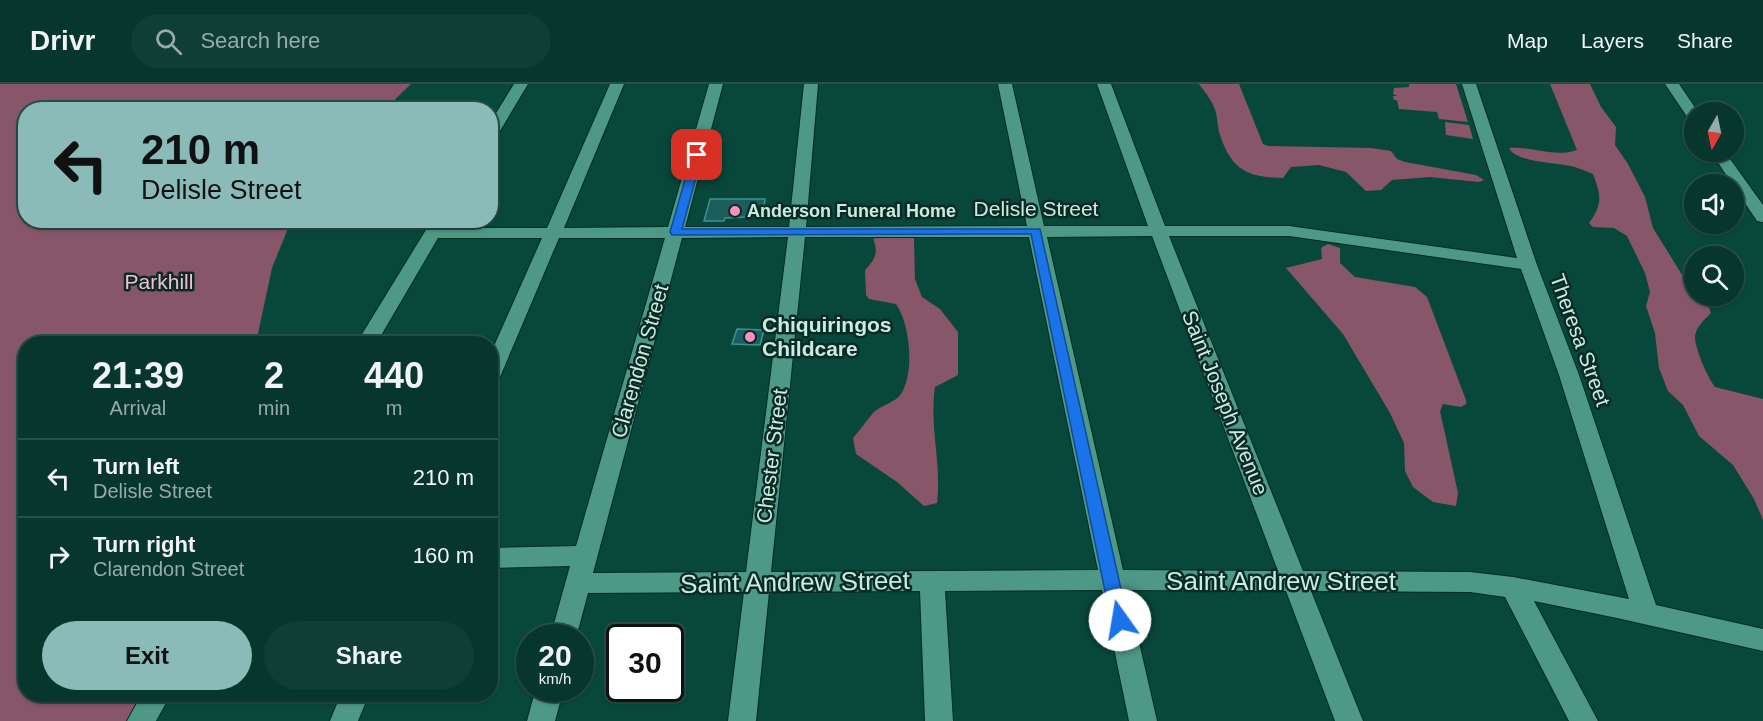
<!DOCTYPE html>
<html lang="en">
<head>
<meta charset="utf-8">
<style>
  :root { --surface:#06362c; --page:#0f3e34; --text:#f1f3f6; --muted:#98aba9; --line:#275048; --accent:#8bbbb9 }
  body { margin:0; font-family:Helvetica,sans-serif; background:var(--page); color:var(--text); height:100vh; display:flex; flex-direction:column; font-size:22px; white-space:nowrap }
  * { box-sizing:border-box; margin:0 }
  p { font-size:20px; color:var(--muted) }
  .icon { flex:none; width:33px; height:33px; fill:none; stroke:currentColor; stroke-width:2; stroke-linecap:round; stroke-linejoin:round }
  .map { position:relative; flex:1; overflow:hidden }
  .sheet { position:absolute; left:18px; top:252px; width:480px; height:366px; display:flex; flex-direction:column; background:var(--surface); border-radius:24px; box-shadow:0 2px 4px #0004,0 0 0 2px var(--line) }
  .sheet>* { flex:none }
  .guide { position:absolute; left:18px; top:18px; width:480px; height:126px; border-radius:24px; box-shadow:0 2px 4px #0004,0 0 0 2px var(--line); background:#8bbbb9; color:#111; overflow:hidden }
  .needle { width:39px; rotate:189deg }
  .fabs { position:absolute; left:1684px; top:18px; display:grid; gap:12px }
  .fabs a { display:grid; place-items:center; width:60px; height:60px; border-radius:50%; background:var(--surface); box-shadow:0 2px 4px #0004,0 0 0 2px var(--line); font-size:30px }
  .speed { position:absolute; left:516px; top:540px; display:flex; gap:12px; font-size:30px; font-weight:700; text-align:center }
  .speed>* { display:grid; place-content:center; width:78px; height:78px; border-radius:50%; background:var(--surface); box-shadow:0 2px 4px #0004,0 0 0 2px var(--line); line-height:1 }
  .speed small { font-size:15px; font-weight:400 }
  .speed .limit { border:3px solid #111; border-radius:9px; background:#fff; color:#111 }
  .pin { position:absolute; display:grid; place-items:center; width:51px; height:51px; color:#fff; margin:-26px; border-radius:12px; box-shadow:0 3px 9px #0006 }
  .me { position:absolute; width:66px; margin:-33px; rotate:347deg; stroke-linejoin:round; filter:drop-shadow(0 0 4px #0008) }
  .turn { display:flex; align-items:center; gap:21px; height:126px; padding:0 24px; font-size:27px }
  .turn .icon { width:78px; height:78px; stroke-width:2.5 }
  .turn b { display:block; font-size:42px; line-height:51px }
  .eta { display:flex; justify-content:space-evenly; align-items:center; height:102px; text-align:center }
  .eta b { font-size:36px; font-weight:600; line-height:42px }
  .action { display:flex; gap:12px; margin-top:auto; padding:12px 24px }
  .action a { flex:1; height:69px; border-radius:36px; background:var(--accent); color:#111; font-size:24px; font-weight:600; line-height:69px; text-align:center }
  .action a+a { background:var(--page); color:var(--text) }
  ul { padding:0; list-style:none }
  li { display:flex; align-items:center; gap:18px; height:78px; padding:0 24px; border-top:2px solid var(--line) }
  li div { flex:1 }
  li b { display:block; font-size:22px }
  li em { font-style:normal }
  header { display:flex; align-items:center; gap:36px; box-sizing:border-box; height:84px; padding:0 30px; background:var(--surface); border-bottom:2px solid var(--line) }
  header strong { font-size:28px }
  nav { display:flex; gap:33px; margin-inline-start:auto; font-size:21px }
  .search { width:420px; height:54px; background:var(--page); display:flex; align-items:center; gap:15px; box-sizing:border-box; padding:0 21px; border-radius:33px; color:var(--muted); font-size:22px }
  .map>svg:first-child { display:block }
  .green { fill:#875669 }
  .building { fill:#1c5d5d; stroke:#3e9191; stroke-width:1.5 }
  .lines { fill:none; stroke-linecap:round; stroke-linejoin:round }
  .minor-casing { stroke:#012c23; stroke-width:2 }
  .minor { fill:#4e9886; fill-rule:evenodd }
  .route { fill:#1a73e8; stroke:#114b97; stroke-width:1.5 }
  .poi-dot { fill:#fe8ebc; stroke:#0a2a23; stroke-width:2 }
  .labels { text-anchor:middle; stroke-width:5; stroke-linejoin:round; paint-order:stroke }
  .far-poi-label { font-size:18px; font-weight:bold; fill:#c8ece1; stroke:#0a2a23; text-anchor:start }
  .street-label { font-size:21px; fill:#c8ece1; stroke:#0a2a23 }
  .park-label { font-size:21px; fill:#f7bed3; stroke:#0a2a23 }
  .poi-label { font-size:21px; font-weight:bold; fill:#c8ece1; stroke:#0a2a23; text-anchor:start }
  .near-street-label { font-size:26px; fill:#c8ece1; stroke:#0a2a23 }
</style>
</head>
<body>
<header>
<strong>Drivr</strong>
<div class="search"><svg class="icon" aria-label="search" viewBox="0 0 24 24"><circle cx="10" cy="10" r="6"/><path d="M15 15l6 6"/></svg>Search here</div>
<nav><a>Map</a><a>Layers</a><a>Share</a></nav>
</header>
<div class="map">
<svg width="1763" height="637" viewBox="0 0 1763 637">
  <rect width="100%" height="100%" fill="#08483b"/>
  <!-- green -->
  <g class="green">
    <path d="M0 0H411L385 25 26 26V136L291 137 272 184 256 259 26 260V610L157 611 141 637H0Z"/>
    <path d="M1199 0H1239L1263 60 1268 62 1371 64 1391 67 1397 75 1405 78 1476 91 1484 96 1479 98 1430 93 1392 96 1381 106 1366 107 1346 88 1319 81 1291 83 1283 94C1248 93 1232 87 1220 51 1217 42 1218 32 1214 23 1211 15 1204 7 1199 0Z"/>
    <path d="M1409 0H1456L1468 38 1439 35 1437 28 1399 25 1397 16H1394L1393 12H1397L1393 10 1394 4 1409 3Z"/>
    <path d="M1550 0H1590L1601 23 1616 43 1615 61 1628 80 1645 113 1653 144 1684 194 1695 204V212H1705L1711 229C1705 235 1695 244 1695 253 1695 265 1708 294 1715 303L1763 315V436L1754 415 1733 381 1699 352 1683 321 1668 307 1659 284 1655 249 1646 222 1650 208 1645 189 1627 152 1614 144 1593 143 1589 139C1603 120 1601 111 1593 90 1586 87 1579 84 1571 82 1556 79 1515 78 1509 64 1532 62 1554 74 1577 66Z"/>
    <path d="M1445 38 1469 41 1473 55 1446 51Z"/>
    <path d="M883 152 914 154 915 195 922 213 940 225 958 248V291L935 303C929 342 942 381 937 419L924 422 897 398 856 370 853 354C860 346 867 336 874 328 882 321 896 318 901 310 915 289 910 239 896 220L869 215 866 211 865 186C875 176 879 168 873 155Z"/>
    <path d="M1328 160 1340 164V179L1355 193 1415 203 1427 213 1466 316V320L1461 323 1443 320 1440 327 1458 409 1456 422 1433 418 1413 403 1405 387 1404 359 1390 329 1343 250 1286 184 1322 175 1321 164Z"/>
  </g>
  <!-- building -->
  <g class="building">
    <path d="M710 115H765L763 129H747L746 133 725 134 724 137H704Z"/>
    <path d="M737 245 764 246 760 261 732 260Z"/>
  </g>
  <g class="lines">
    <!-- minor casing -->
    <g class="minor-casing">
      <g id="minor">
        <path d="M514 0H528L497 52 490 56V39Z"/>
        <path d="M610 0H624L564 144 668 143 709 0H723L685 143H789L804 0H818L806 143 1027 142 998 0H1012L1044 142H1148L1097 0H1111L1165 142H1289L1517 174 1462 0H1476L1537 181 1579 291 1656 521 1763 545V567L1617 534 1534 517 1598 637H1569L1505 513 1470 508 1311 507 1363 637H1335L1286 507 1127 506 1157 637H1129L1102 506 945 507 953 637H925L920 507 769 508 756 637H728L744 508 588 509 576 554H550L570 482 490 484V464L576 462 665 154H559L497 300 490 302V271L542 154H438L376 260H356L432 136H448L444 144H547ZM1152 152 1278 487 1123 486 1047 153ZM1169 152H1289L1521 185 1559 291 1629 515 1513 493 1470 488 1303 487ZM788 153 746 488 593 489 682 154ZM805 153H1029L1098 486 771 488Z"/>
        <path d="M1665 0H1679L1698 28H1695V38L1690 37Z"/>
        <path d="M1711 68H1725L1763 121V138L1757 137Z"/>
        <path d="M536 604H564L555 637H527Z"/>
        <path d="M142 610H171L156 637H127Z"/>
        <path d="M341 610H369L358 637H330Z"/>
      </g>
    </g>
    <!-- minor -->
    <use href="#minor" class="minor"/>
  </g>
  <!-- route -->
  <path class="route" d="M697 68 702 71 682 145H1040L1128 536 1126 541 1120 543 1114 541 1111 536 1031 150 672 151 670 148 692 71Z"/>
  <!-- markers -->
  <g class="poi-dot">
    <circle cx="735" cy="127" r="6"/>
    <circle cx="750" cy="253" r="6"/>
  </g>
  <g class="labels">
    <!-- far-poi labels -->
    <g class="far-poi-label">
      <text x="747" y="133">Anderson Funeral Home</text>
    </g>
    <!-- street labels -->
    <g class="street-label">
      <text x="1036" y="132">Delisle Street</text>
      <text transform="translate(1580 256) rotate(70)" y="7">Theresa Street</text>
      <text transform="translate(640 277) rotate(-74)" y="7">Clarendon Street</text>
      <text transform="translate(1225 319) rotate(68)" y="7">Saint Joseph Avenue</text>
      <text transform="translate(772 372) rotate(-83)" y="7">Chester Street</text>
    </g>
    <!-- park labels -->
    <g class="park-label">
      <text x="159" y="205">Parkhill</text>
    </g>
    <!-- poi labels -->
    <g class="poi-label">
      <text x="762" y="248">Chiquiringos<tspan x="762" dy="24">Childcare</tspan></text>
    </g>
    <!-- near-street labels -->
    <g class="near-street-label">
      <text x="1281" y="506">Saint Andrew Street</text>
      <text transform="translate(795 498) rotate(-1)" y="9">Saint Andrew Street</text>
    </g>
  </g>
</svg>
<div class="fabs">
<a><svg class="needle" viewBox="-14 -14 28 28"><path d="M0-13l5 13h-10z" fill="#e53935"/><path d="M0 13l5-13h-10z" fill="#98aba9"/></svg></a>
<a><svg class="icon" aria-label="sound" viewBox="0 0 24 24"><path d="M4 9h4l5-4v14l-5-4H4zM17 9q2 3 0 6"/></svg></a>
<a><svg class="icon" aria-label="search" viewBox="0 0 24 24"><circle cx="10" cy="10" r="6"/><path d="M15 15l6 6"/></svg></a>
</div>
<div class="speed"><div>20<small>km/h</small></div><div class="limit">30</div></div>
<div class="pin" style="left:697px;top:71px;background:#d93025"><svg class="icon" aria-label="arrive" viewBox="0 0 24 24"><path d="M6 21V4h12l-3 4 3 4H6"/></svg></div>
<svg class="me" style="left:1120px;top:536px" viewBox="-20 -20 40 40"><circle r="19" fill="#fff"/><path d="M0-13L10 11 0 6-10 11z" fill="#1a73e8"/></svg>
<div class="guide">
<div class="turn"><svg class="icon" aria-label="left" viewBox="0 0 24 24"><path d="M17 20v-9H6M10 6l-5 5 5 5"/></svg><div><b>210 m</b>Delisle Street</div></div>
</div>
<section class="sheet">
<div class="eta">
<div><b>21:39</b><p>Arrival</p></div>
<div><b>2</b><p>min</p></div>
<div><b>440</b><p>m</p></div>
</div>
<ul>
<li><svg class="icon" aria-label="left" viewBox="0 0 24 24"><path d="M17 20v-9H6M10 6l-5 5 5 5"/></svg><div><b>Turn left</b><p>Delisle Street</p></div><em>210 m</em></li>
<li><svg class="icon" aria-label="right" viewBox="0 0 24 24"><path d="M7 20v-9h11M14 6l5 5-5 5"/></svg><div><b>Turn right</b><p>Clarendon Street</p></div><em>160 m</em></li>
</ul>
<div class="action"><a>Exit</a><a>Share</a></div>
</section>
</div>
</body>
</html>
